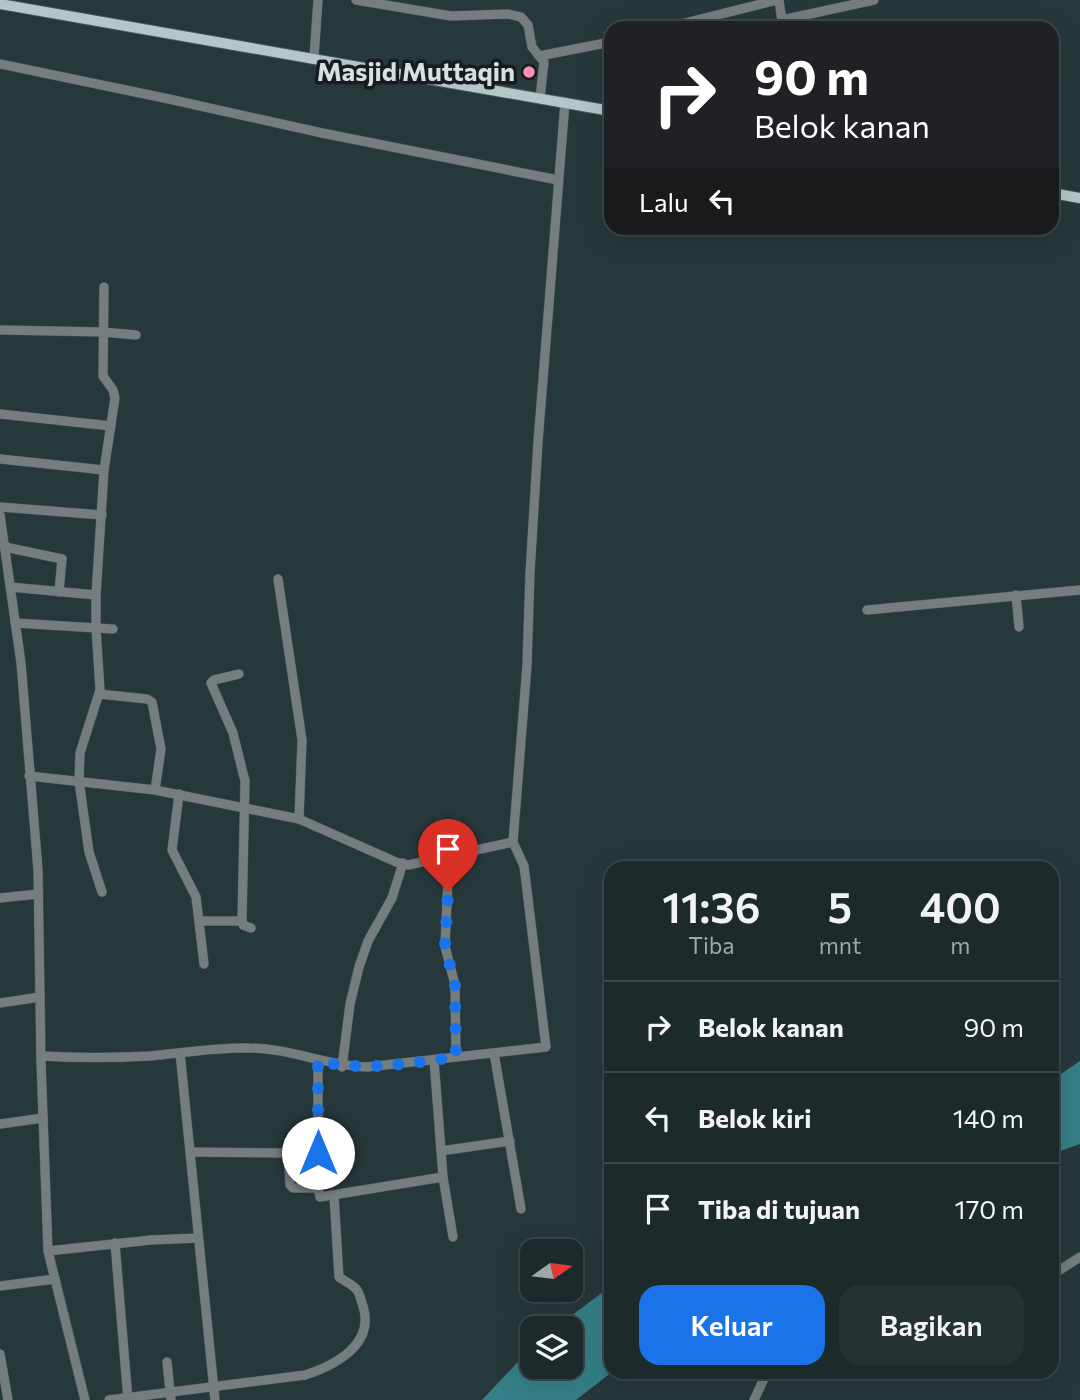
<!DOCTYPE html>
<html lang="id">
<head>
<meta charset="utf-8">
<style>
  :root { --surface:#1d2a2c; --page:#253234; --text:#f1f3f6; --muted:#a0a7a9; --line:#3b4648; --accent:#1a73e8 }
  body { margin:0; font-family:Commissioner,sans-serif; background:var(--page); color:var(--text); height:100vh; display:flex; flex-direction:column; font-size:26px; white-space:nowrap }
  * { box-sizing:border-box; margin:0 }
  p { font-size:23px; color:var(--muted) }
  .icon { flex:none; width:38px; height:38px; fill:none; stroke:currentColor; stroke-width:2; stroke-linecap:round; stroke-linejoin:round }
  .map { position:relative; flex:1; overflow:hidden }
  .panel { position:absolute; left:604px; top:861px; width:455px; height:518px; display:flex; flex-direction:column; background:var(--surface); border-radius:21px; box-shadow:0 7px 28px #0002,0 0 0 2px var(--line) }
  .panel>* { flex:none }
  .banner { position:absolute; left:604px; top:21px; width:455px; height:214px; border-radius:21px; box-shadow:0 7px 28px #0002,0 0 0 2px var(--line); background:#202124; color:#fff; overflow:hidden }
  .needle { width:46px; rotate:76deg }
  .controls { position:absolute; left:520px; top:1239px; display:grid; gap:14px }
  .controls a { display:grid; place-items:center; width:63px; height:63px; border-radius:14px; background:var(--surface); box-shadow:0 7px 28px #0002,0 0 0 2px var(--line); font-size:35px }
  .pin { position:absolute; display:grid; place-items:center; width:60px; height:60px; color:#fff; margin:-72px -30px; border-radius:50% 50% 50% 0; rotate:-45deg; box-shadow:0 0 7px #0007 }
  .pin .icon { rotate:45deg }
  .me { position:absolute; width:77px; margin:-38px; rotate:0deg; stroke-linejoin:round; filter:drop-shadow(0 0 5px #0008) }
  .turn { display:flex; align-items:center; gap:24px; height:147px; padding:0 35px; font-size:32px }
  .turn .icon { width:91px; height:91px; stroke-width:2.5 }
  .turn b { display:block; font-size:49px; line-height:60px }
  .then { display:flex; align-items:center; height:66px; padding:0 35px; background:#0003; gap:14px; font-size:26px }
  .eta { display:flex; justify-content:space-evenly; align-items:center; height:119px; text-align:center }
  .eta b { font-size:42px; font-weight:600; line-height:49px }
  .cta { display:flex; gap:14px; margin-top:auto; padding:14px 35px }
  .cta a { flex:1; height:80px; border-radius:21px; background:var(--accent); color:#fff; font-size:28px; font-weight:600; line-height:80px; text-align:center }
  .cta a+a { background:var(--page); color:var(--text) }
  ul { padding:0; list-style:none }
  li { display:flex; align-items:center; gap:21px; height:91px; padding:0 35px; border-top:2px solid var(--line) }
  li div { flex:1 }
  li b { display:block; font-size:26px }
  li em { font-style:normal }
  .map>svg:first-child { display:block }
  .water { fill:#357f88 }
  .lines { fill:none; stroke-linecap:round; stroke-linejoin:round }
  .minor-casing { stroke:#475658; stroke-width:10 }
  .major-casing { stroke:#475658; stroke-width:12 }
  .minor { stroke:#757d7e; stroke-width:9 }
  .major { stroke:#b5c6c8; stroke-width:10 }
  .route { stroke:#1a73e8; stroke-width:12; stroke-dasharray:0 21.6 }
  .poi-dot { fill:#ff8eba; stroke:#161d1e; stroke-width:2.5 }
  .labels { text-anchor:middle; stroke-width:7; stroke-linejoin:round; paint-order:stroke }
  .poi-label { font-size:26px; font-weight:bold; fill:#d7e1e2; stroke:#161d1e; text-anchor:end }
</style>
</head>
<body>
<div class="map">
<svg width="1080" height="1400" viewBox="0 0 1080 1400">
  <rect width="100%" height="100%" fill="#27383a"/>
  <!-- water -->
  <g class="water">
    <path d="M1080 1061V1144L1052 1154V1080Z"/>
    <path d="M611 1286 612 1372 576 1400H482L532 1347V1367H570V1328H555Z"/>
  </g>
  <g class="lines">
    <!-- minor casing -->
    <g class="minor-casing">
      <g id="minor">
        <path d="M356 0 451 16 508 14 521 17 528 25 532 47 544 62 540 98"/>
        <path d="M779 0 783 28"/>
        <path d="M782 20 874 0"/>
        <path d="M665 28 777 0"/>
        <path d="M539 56 611 42"/>
        <path d="M314 57 318 0"/>
        <path d="M0 64 169 99 322 133 558 180"/>
        <path d="M0 330 103 332 136 335"/>
        <path d="M0 414 111 426"/>
        <path d="M0 459 104 470"/>
        <path d="M0 507 102 515"/>
        <path d="M0 515 21 663 38 870 41 1062 48 1251 85 1400"/>
        <path d="M5 547 62 559 59 592"/>
        <path d="M278 579 302 740 299 819"/>
        <path d="M10 587 96 595"/>
        <path d="M1016 595 1019 627"/>
        <path d="M867 610 1080 590"/>
        <path d="M15 623 113 629"/>
        <path d="M99 694 147 699 152 702 161 749 155 790"/>
        <path d="M29 776 155 790 299 819 396 862 408 865 513 842"/>
        <path d="M179 794 172 850 196 897 204 964"/>
        <path d="M449 857 445 946 455 985 456 1057"/>
        <path d="M102 892 89 852 79 781 80 753 100 690 96 628V595L104 470 115 398 113 390 103 376 104 287"/>
        <path d="M0 898 38 894"/>
        <path d="M199 921H242L245 781 233 733 211 683 214 680 239 674"/>
        <path d="M242 921 243 925 251 928"/>
        <path d="M0 1003 40 997"/>
        <path d="M180 1053 215 1400"/>
        <path d="M494 1053 521 1209"/>
        <path d="M41 1056C77 1058 113 1058 149 1056 183 1053 216 1047 250 1048 289 1048 327 1066 367 1067L546 1047 524 866 513 842 527 665 530 573 538 442 565 102"/>
        <path d="M434 1060 443 1177 453 1237"/>
        <path d="M318 1061V1188L320 1197 443 1177"/>
        <path d="M342 1067 350 1004 359 967 368 941 392 898 403 863"/>
        <path d="M0 1124 43 1118"/>
        <path d="M441 1151 510 1141"/>
        <path d="M192 1152 288 1153 290 1185 293 1188H318"/>
        <path d="M288 1153H318"/>
        <path d="M115 1243 128 1400"/>
        <path d="M48 1251 151 1240 198 1238"/>
        <path d="M1052 1275 1080 1257"/>
        <path d="M0 1286 55 1279"/>
        <path d="M0 1354 8 1400"/>
        <path d="M167 1362 171 1400"/>
        <path d="M109 1400 305 1375C336 1365 375 1344 363 1306 361 1301 360 1294 357 1290 352 1284 344 1281 339 1277L334 1196"/>
        <path d="M754 1400 767 1372"/>
      </g>
    </g>
    <!-- major casing -->
    <g class="major-casing">
      <g id="major">
        <path d="M0 4 611 111"/>
        <path d="M1052 193 1080 198"/>
      </g>
    </g>
    <!-- minor -->
    <use href="#minor" class="minor"/>
    <!-- major -->
    <use href="#major" class="major"/>
  </g>
  <g class="lines">
    <!-- route -->
    <path class="route" d="M318 1153V1061C364 1072 410 1063 456 1057L455 985 445 946 448 891"/>
  </g>
  <!-- markers -->
  <circle class="poi-dot" cx="529" cy="72" r="7"/>
  <g class="labels">
    <!-- poi labels -->
    <g class="poi-label">
      <text x="515" y="81">Masjid Muttaqin</text>
    </g>
  </g>
</svg>
<div class="controls">
<a><svg class="needle" viewBox="-14 -14 28 28"><path d="M0-13l5 13h-10z" fill="#e53935"/><path d="M0 13l5-13h-10z" fill="#a0a7a9"/></svg></a>
<a><svg class="icon" aria-label="layers" viewBox="0 0 24 24"><path d="M12 4l9 5-9 5-9-5zM3 14l9 5 9-5"/></svg></a>
</div>
<div class="pin" style="left:448px;top:891px;background:#d93025"><svg class="icon" aria-label="arrive" viewBox="0 0 24 24"><path d="M6 21V4h12l-3 4 3 4H6"/></svg></div>
<svg class="me" style="left:318px;top:1153px" viewBox="-20 -20 40 40"><circle r="19" fill="#fff"/><path d="M0-13L10 11 0 6-10 11z" fill="#1a73e8"/></svg>
<div class="banner">
<div class="turn"><svg class="icon" aria-label="right" viewBox="0 0 24 24"><path d="M7 20v-9h11M14 6l5 5-5 5"/></svg><div><b>90 m</b>Belok kanan</div></div>
<div class="then">Lalu<svg class="icon" aria-label="left" viewBox="0 0 24 24"><path d="M17 20v-9H6M10 6l-5 5 5 5"/></svg></div>
</div>
<section class="panel">
<div class="eta">
<div><b>11:36</b><p>Tiba</p></div>
<div><b>5</b><p>mnt</p></div>
<div><b>400</b><p>m</p></div>
</div>
<ul>
<li><svg class="icon" aria-label="right" viewBox="0 0 24 24"><path d="M7 20v-9h11M14 6l5 5-5 5"/></svg><div><b>Belok kanan</b></div><em>90 m</em></li>
<li><svg class="icon" aria-label="left" viewBox="0 0 24 24"><path d="M17 20v-9H6M10 6l-5 5 5 5"/></svg><div><b>Belok kiri</b></div><em>140 m</em></li>
<li><svg class="icon" aria-label="arrive" viewBox="0 0 24 24"><path d="M6 21V4h12l-3 4 3 4H6"/></svg><div><b>Tiba di tujuan</b></div><em>170 m</em></li>
</ul>
<div class="cta"><a>Keluar</a><a>Bagikan</a></div>
</section>
</div>
</body>
</html>
